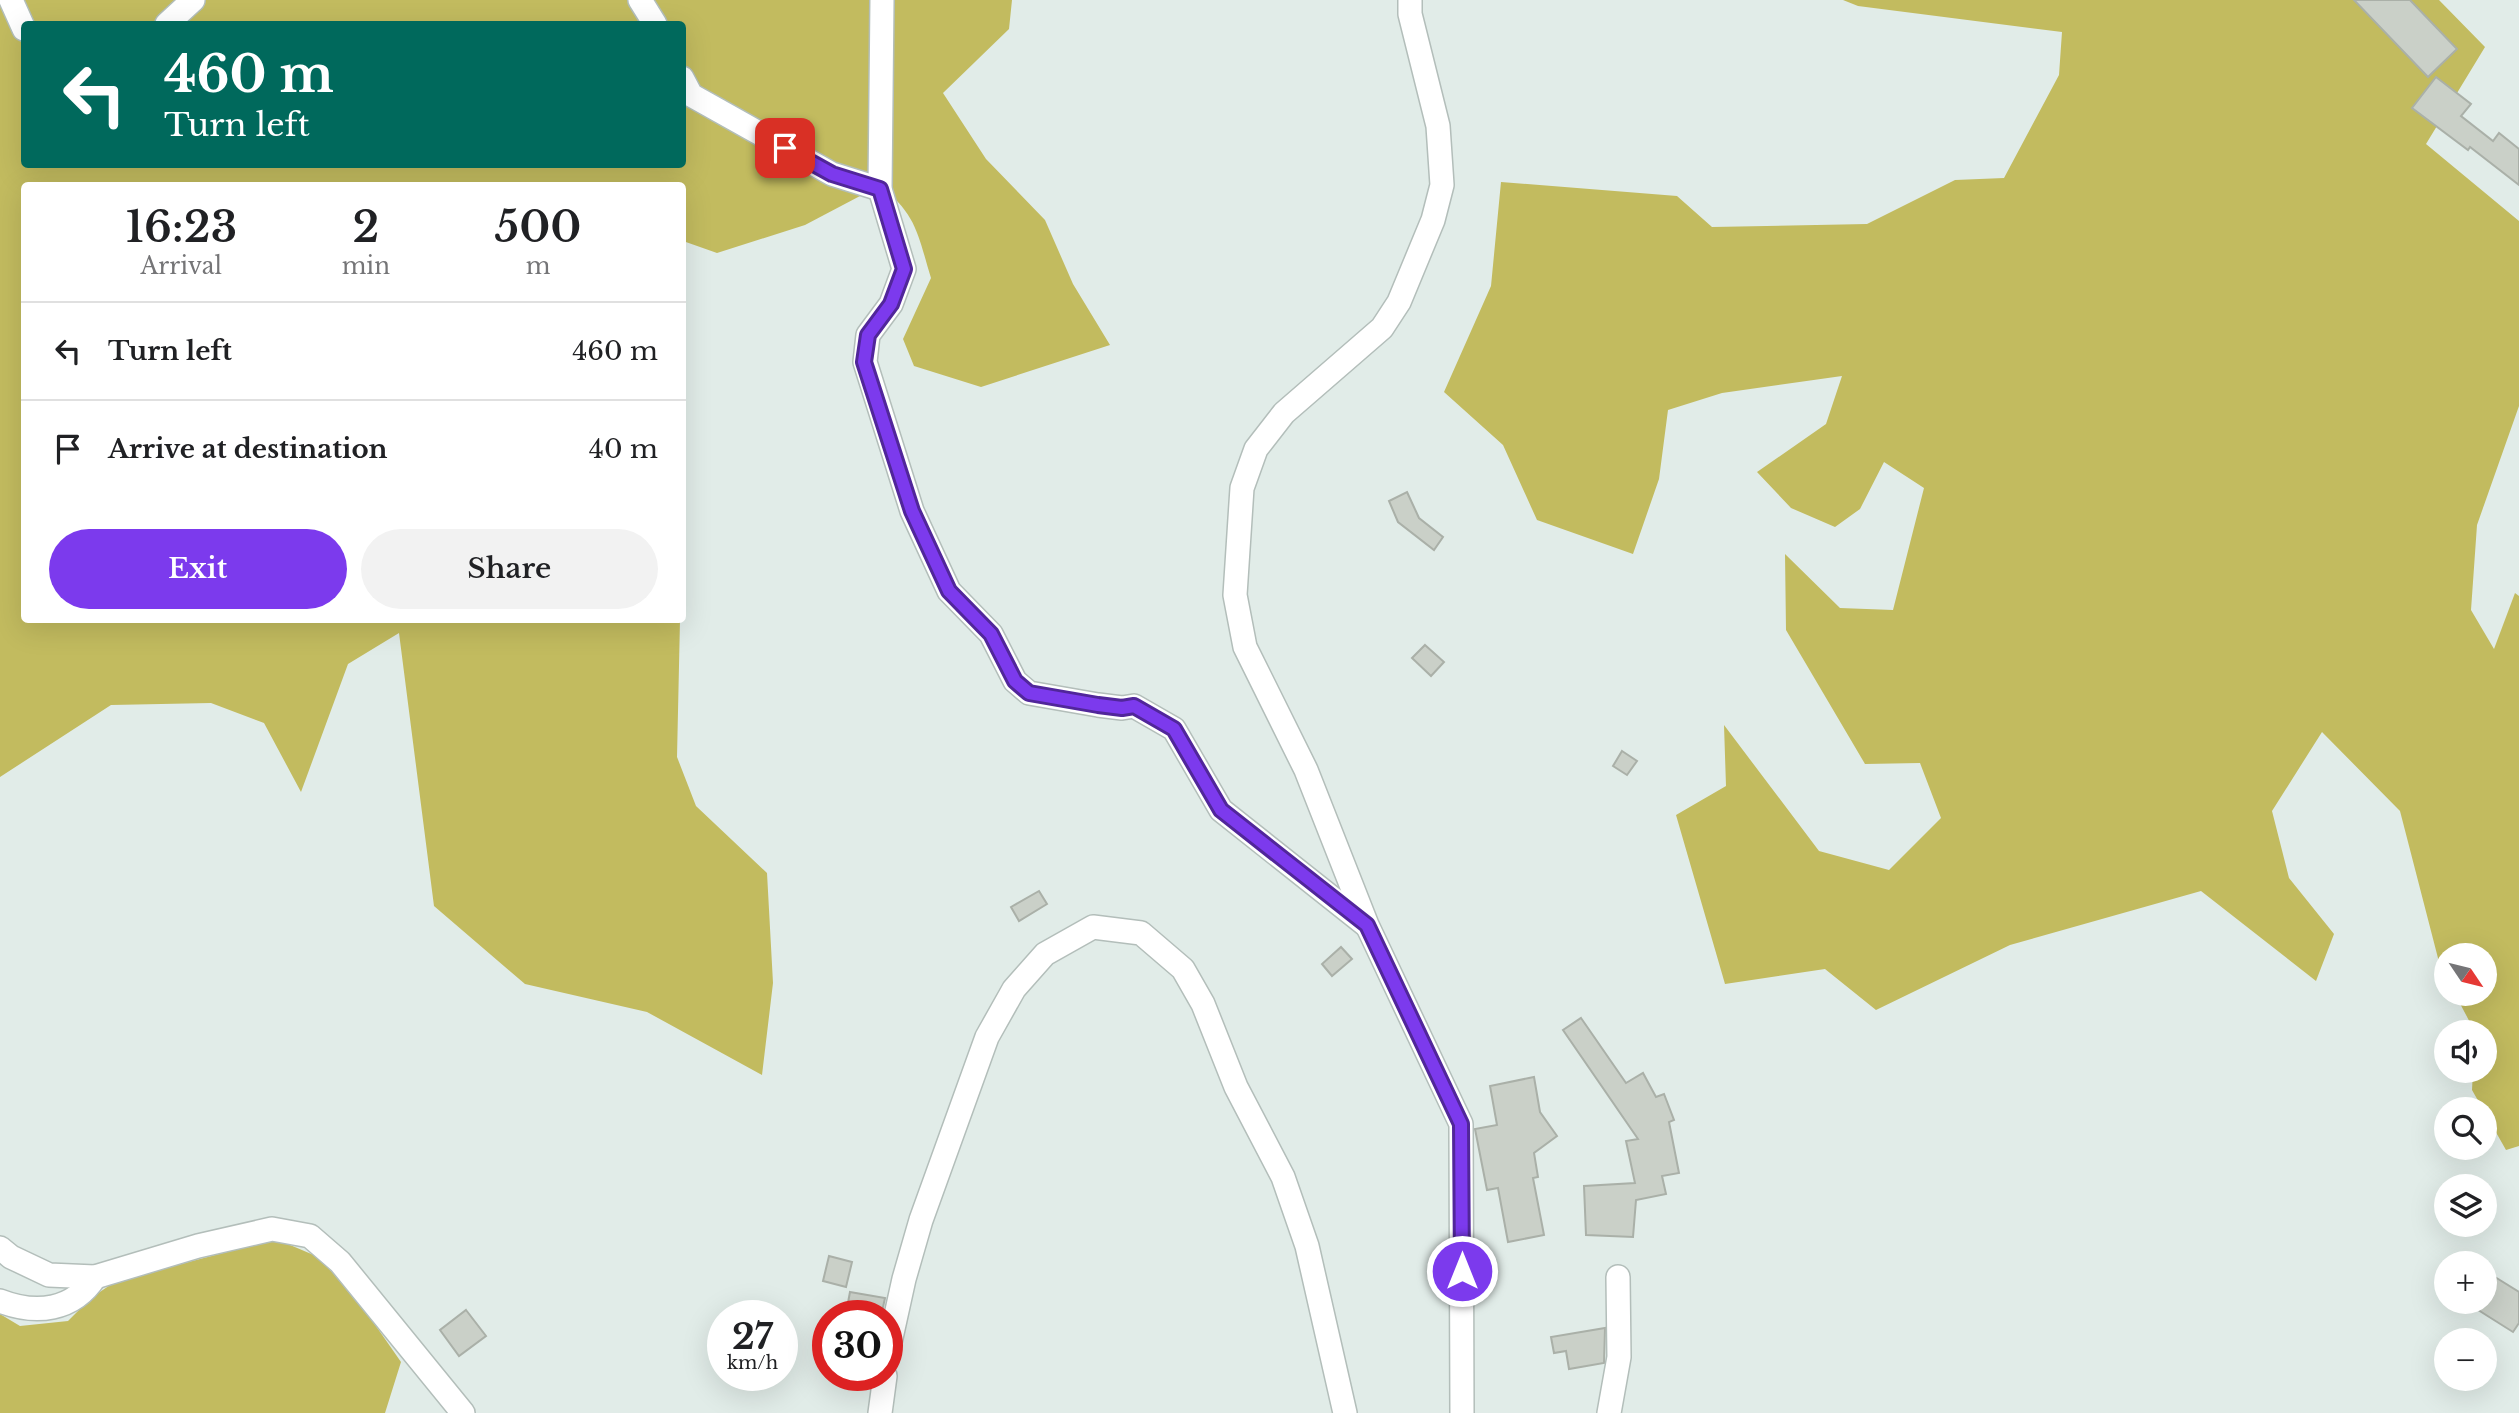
<!DOCTYPE html>
<html lang="en">
<head>
<meta charset="utf-8">
<style>
  :root { --surface:#fff; --page:#f2f2f2; --text:#202124; --muted:#757577; --line:#e0e0e0; --accent:#7c3aed }
  body { margin:0; font-family:"Libre Baskerville",serif; background:var(--page); color:var(--text); height:100vh; display:flex; flex-direction:column; font-size:26px; white-space:nowrap }
  * { box-sizing:border-box; margin:0 }
  p { font-size:23px; color:var(--muted) }
  .icon { flex:none; width:38px; height:38px; fill:none; stroke:currentColor; stroke-width:2; stroke-linecap:round; stroke-linejoin:round }
  .map { position:relative; flex:1; overflow:hidden }
  .sheet { position:absolute; left:21px; top:182px; width:665px; height:441px; display:flex; flex-direction:column; background:var(--surface); border-radius:7px; box-shadow:0 7px 28px #0002 }
  .sheet>* { flex:none }
  .banner { position:absolute; left:21px; top:21px; width:665px; height:147px; border-radius:7px; box-shadow:0 7px 28px #0002; background:#00695c; color:#fff; overflow:hidden }
  .needle { width:46px; rotate:125deg }
  .tools { position:absolute; left:2434px; top:943px; display:grid; gap:14px }
  .tools a { display:grid; place-items:center; width:63px; height:63px; border-radius:50%; background:var(--surface); box-shadow:0 7px 28px #0002; font-size:35px }
  .speed { position:absolute; left:707px; top:1300px; display:flex; gap:14px; font-size:35px; font-weight:700; text-align:center }
  .speed>* { display:grid; place-content:center; width:91px; height:91px; border-radius:50%; background:var(--surface); box-shadow:0 7px 28px #0002; line-height:1 }
  .speed small { font-size:18px; font-weight:400 }
  .speed .limit { border:10px solid #d22; background:#fff; color:#111 }
  .pin { position:absolute; display:grid; place-items:center; width:60px; height:60px; color:#fff; margin:-30px; border-radius:14px; box-shadow:0 4px 10px #0006 }
  .me { position:absolute; width:77px; margin:-38px; rotate:0deg; stroke-linejoin:round; filter:drop-shadow(0 0 5px #0008) }
  .turn { display:flex; align-items:center; gap:24px; height:147px; padding:0 28px; font-size:32px }
  .turn .icon { width:91px; height:91px; stroke-width:2.5 }
  .turn b { display:block; font-size:49px; line-height:60px }
  .eta { display:flex; justify-content:space-evenly; align-items:center; height:119px; text-align:center }
  .eta b { font-size:42px; font-weight:600; line-height:49px }
  .button { display:flex; gap:14px; margin-top:auto; padding:14px 28px }
  .button a { flex:1; height:80px; border-radius:42px; background:var(--accent); color:#fff; font-size:28px; font-weight:600; line-height:80px; text-align:center }
  .button a+a { background:var(--page); color:var(--text) }
  ul { padding:0; list-style:none }
  li { display:flex; align-items:center; gap:21px; height:98px; padding:0 28px; border-top:2px solid var(--line) }
  li div { flex:1 }
  li b { display:block; font-size:26px }
  li em { font-style:normal }
  .map>svg:first-child { display:block }
  .forest { fill:#c2bb5f; fill-rule:evenodd }
  .building { fill:#cad0c8; stroke:#aab0a8; stroke-width:2 }
  .lines { fill:none; stroke-linecap:round; stroke-linejoin:round }
  .street-casing { stroke:#b3beba; stroke-width:26 }
  .street { stroke:#fff; stroke-width:23 }
  .route-casing { stroke:#51269a; stroke-width:18 }
  .route { stroke:#7c3aed; stroke-width:12 }
</style>
</head>
<body>
<div class="map">
<svg width="2519" height="1413" viewBox="0 0 2519 1413">
  <rect width="100%" height="100%" fill="#e1ece8"/>
  <!-- forest -->
  <g class="forest">
    <path d="M0 0H1012L1009 29 943 93 986 159 1045 220 1073 284 1110 345 981 387 914 366 903 339 931 278C918 236 917 213 879 186L805 225 717 253 683 241 682 186H24V620H680L677 757 696 806 767 873 773 983 762 1075 647 1012 525 984 434 906 399 633 348 664 301 792 264 723 211 703 111 705 0 777ZM24 24H682V164H24Z"/>
    <path d="M1843 0H2439L2485 47 2426 144 2519 221V406L2477 525 2471 610 2494 649 2515 593 2519 596V1146L2506 1150 2472 1090 2473 1071H2485V1032H2475L2455 994H2485V956H2446V976L2439 962 2400 811 2322 732 2272 811 2289 878 2334 934 2316 981 2201 891 2010 945 1876 1010 1825 969 1725 984 1676 815 1726 786 1724 725 1819 851 1889 870 1941 818 1920 763 1865 764 1786 630 1785 554 1840 608 1893 610 1924 488 1884 462 1860 509 1835 527 1791 508 1757 472 1826 424 1842 376 1722 393 1668 410 1659 479 1633 554 1537 520 1503 445 1444 392 1491 286 1501 182 1677 196 1712 227 1867 224 1955 180 2004 178 2059 75 2062 32 1858 6Z"/>
    <path d="M276 1239 316 1256 353 1293 401 1362 385 1413H0V1314L20 1326 68 1321 91 1298 116 1281Z"/>
  </g>
  <!-- building -->
  <g class="building">
    <path d="M2354 0H2410L2457 49 2428 77Z"/>
    <path d="M2436 77 2471 104 2461 116 2493 141 2499 133 2519 149V185L2470 147 2468 150 2412 108Z"/>
    <path d="M1407 492 1419 518 1443 537 1434 550 1398 522 1389 501Z"/>
    <path d="M1425 645 1444 662 1431 676 1412 658Z"/>
    <path d="M1622 751 1637 761 1627 775 1613 766Z"/>
    <path d="M1039 891 1047 904 1019 921 1011 907Z"/>
    <path d="M1341 947 1352 959 1332 976 1322 964Z"/>
    <path d="M1581 1018 1626 1083 1643 1073 1656 1097 1664 1094 1674 1120 1669 1122 1679 1173 1662 1176 1666 1194 1636 1200 1633 1237 1586 1235 1584 1186 1635 1183 1626 1141 1638 1139 1563 1030Z"/>
    <path d="M1534 1077 1540 1112 1557 1136 1534 1153 1538 1177 1533 1178 1544 1235 1508 1242 1498 1188 1487 1190 1475 1129 1497 1125 1490 1086Z"/>
    <path d="M829 1256 852 1262 846 1287 823 1281Z"/>
    <path d="M2495 1277 2519 1292V1323L2513 1332 2475 1308 2479 1302H2485V1293Z"/>
    <path d="M850 1292 885 1298 881 1316H856L857 1310 847 1308Z"/>
    <path d="M466 1310 486 1336 459 1356 440 1330Z"/>
    <path d="M1605 1328 1604 1363 1569 1369 1566 1351 1554 1353 1551 1337Z"/>
  </g>
  <g class="lines">
    <!-- street casing -->
    <g class="street-casing">
      <g id="street">
        <path d="M11 0 24 29"/>
        <path d="M640 0 655 24"/>
        <path d="M882 0 880 189 904 269 891 304 868 335 865 362 912 511 949 591 991 634 1015 681 1029 693 1098 705 1122 708 1134 706 1174 729 1221 810 1366 925"/>
        <path d="M1410 0V14L1438 126 1442 185 1433 220 1399 302 1382 328 1284 413 1256 449 1242 488 1235 595 1245 647 1306 770 1367 925 1461 1124 1462 1413"/>
        <path d="M167 24 193 0"/>
        <path d="M682 78 691 95 832 174 880 189"/>
        <path d="M0 1248 11 1257 49 1275 95 1277 198 1246 272 1229 310 1236 340 1262 463 1413"/>
        <path d="M0 1301C36 1315 73 1311 95 1277"/>
        <path d="M887 1356 904 1279 921 1220 987 1037 1014 989 1045 954 1093 927 1141 933 1183 969 1203 1004 1236 1087 1283 1177 1307 1246 1345 1413"/>
        <path d="M880 1413 885 1376"/>
        <path d="M1609 1413 1619 1357 1618 1277"/>
      </g>
    </g>
    <!-- street -->
    <use href="#street" class="street"/>
  </g>
  <g class="lines">
    <!-- route casing -->
    <g class="route-casing">
      <path id="route" d="M785 148 832 174 880 189 904 269 891 304 868 335 864 362 912 511 949 591 991 634 1015 681 1029 693 1098 705 1122 708 1134 706 1174 729 1221 810 1367 925 1461 1124 1462 1271"/>
    </g>
    <!-- route -->
    <use href="#route" class="route"/>
  </g>
</svg>
<div class="tools">
<a><svg class="needle" viewBox="-14 -14 28 28"><path d="M0-13l5 13h-10z" fill="#e53935"/><path d="M0 13l5-13h-10z" fill="#757577"/></svg></a>
<a><svg class="icon" aria-label="sound" viewBox="0 0 24 24"><path d="M4 9h4l5-4v14l-5-4H4zM17 9q2 3 0 6"/></svg></a>
<a><svg class="icon" aria-label="search" viewBox="0 0 24 24"><circle cx="10" cy="10" r="6"/><path d="M15 15l6 6"/></svg></a>
<a><svg class="icon" aria-label="layers" viewBox="0 0 24 24"><path d="M12 4l9 5-9 5-9-5zM3 14l9 5 9-5"/></svg></a>
<a>+</a>
<a>−</a>
</div>
<div class="speed"><div>27<small>km/h</small></div><div class="limit">30</div></div>
<div class="pin" style="left:785px;top:148px;background:#d93025"><svg class="icon" aria-label="arrive" viewBox="0 0 24 24"><path d="M6 21V4h12l-3 4 3 4H6"/></svg></div>
<svg class="me" style="left:1462px;top:1271px" viewBox="-20 -20 40 40"><circle r="17" fill="#7c3aed" stroke="#fff" stroke-width="3"/><path d="M0-11L8 9 0 5-8 9z" fill="#fff"/></svg>
<div class="banner">
<div class="turn"><svg class="icon" aria-label="left" viewBox="0 0 24 24"><path d="M17 20v-9H6M10 6l-5 5 5 5"/></svg><div><b>460 m</b>Turn left</div></div>
</div>
<section class="sheet">
<div class="eta">
<div><b>16:23</b><p>Arrival</p></div>
<div><b>2</b><p>min</p></div>
<div><b>500</b><p>m</p></div>
</div>
<ul>
<li><svg class="icon" aria-label="left" viewBox="0 0 24 24"><path d="M17 20v-9H6M10 6l-5 5 5 5"/></svg><div><b>Turn left</b></div><em>460 m</em></li>
<li><svg class="icon" aria-label="arrive" viewBox="0 0 24 24"><path d="M6 21V4h12l-3 4 3 4H6"/></svg><div><b>Arrive at destination</b></div><em>40 m</em></li>
</ul>
<div class="button"><a>Exit</a><a>Share</a></div>
</section>
</div>
</body>
</html>
